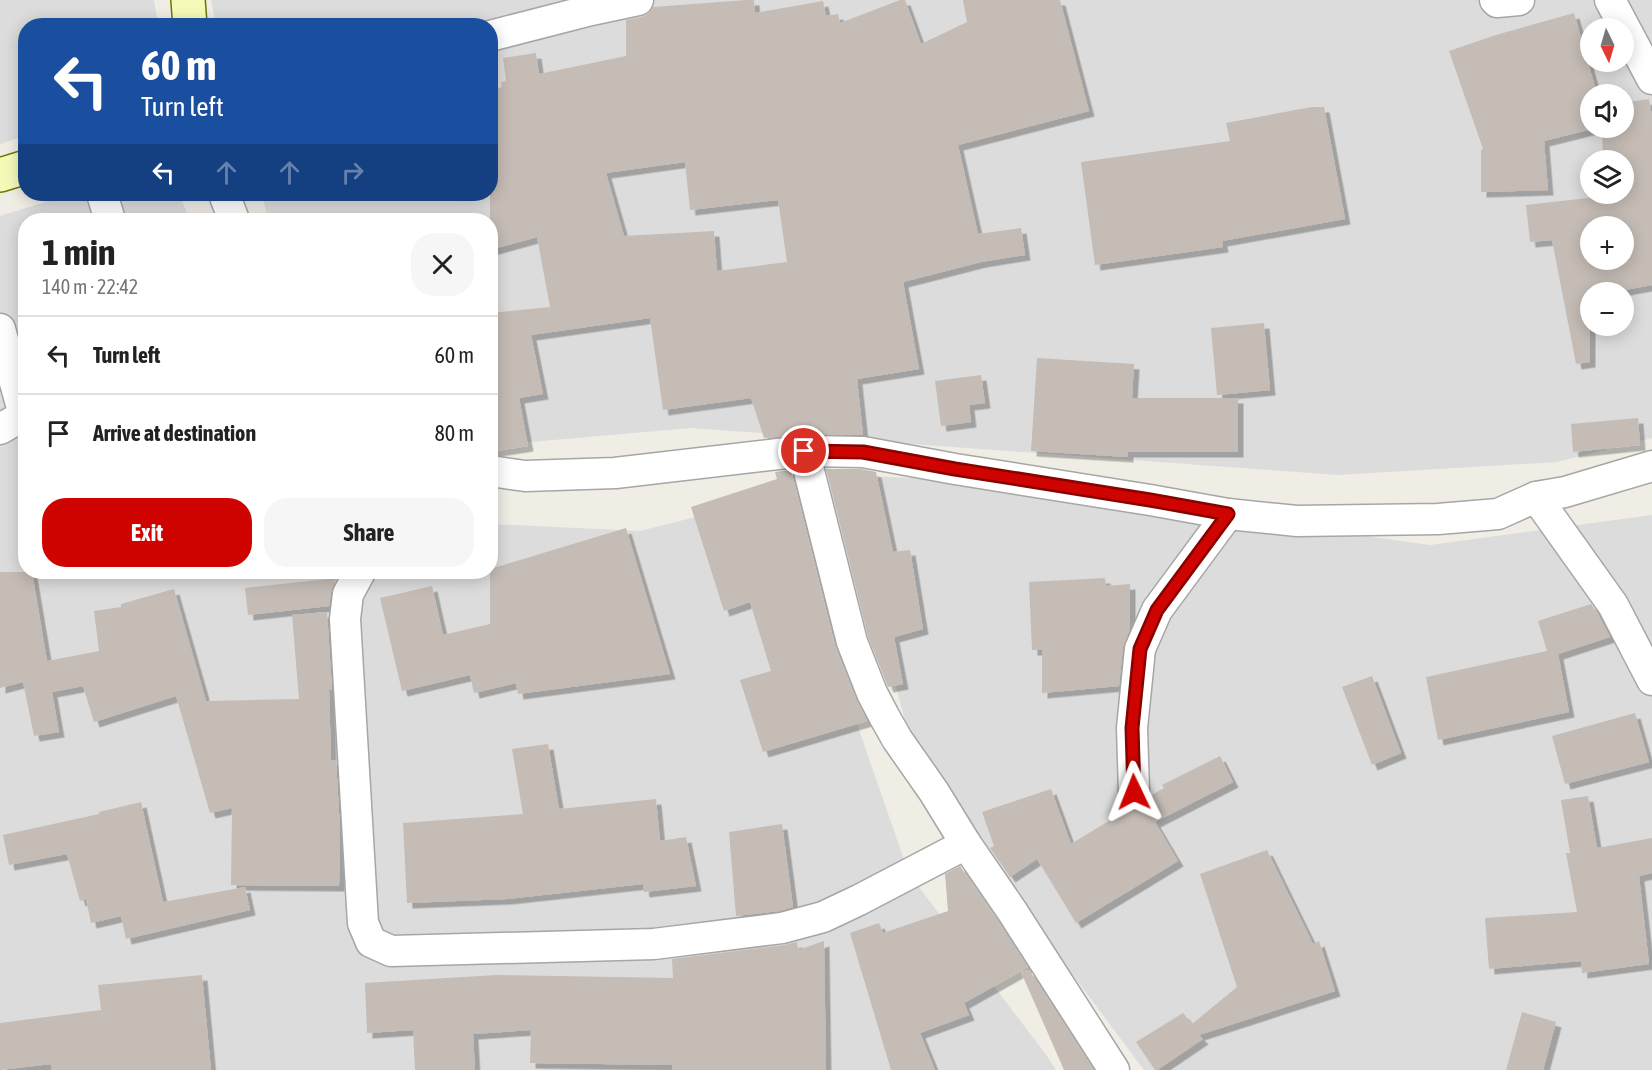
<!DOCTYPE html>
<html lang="en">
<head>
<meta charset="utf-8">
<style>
  :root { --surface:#fff; --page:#f6f6f6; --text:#222; --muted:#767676; --line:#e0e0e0; --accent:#cf0400 }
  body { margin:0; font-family:"Asap Condensed",sans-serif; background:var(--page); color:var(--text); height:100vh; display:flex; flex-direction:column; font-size:22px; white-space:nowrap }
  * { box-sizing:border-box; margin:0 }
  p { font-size:20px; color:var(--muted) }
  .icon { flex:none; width:33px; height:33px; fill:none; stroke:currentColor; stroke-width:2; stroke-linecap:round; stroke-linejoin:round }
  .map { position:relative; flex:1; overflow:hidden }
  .sheet { position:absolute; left:18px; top:213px; width:480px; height:366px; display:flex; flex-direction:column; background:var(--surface); border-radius:24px; box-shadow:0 3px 15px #0003 }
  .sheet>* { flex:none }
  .hud { position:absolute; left:18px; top:18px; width:480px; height:183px; border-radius:24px; box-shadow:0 3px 15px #0003; background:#1a4fa0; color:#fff; overflow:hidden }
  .needle { width:39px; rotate:175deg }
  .buttons { position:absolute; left:1580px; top:18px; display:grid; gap:12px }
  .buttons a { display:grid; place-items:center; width:54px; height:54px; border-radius:50%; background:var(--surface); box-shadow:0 3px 15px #0003; font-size:30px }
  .pin { position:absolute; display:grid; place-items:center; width:51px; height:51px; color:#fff; margin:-26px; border:3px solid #fff; border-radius:50%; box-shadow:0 2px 6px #0007 }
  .me { position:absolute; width:66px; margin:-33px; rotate:358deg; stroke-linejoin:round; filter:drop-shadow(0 0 4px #0008) }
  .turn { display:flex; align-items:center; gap:21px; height:126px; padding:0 24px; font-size:27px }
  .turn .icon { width:78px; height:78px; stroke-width:2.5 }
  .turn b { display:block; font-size:42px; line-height:51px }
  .lanes { display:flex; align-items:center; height:57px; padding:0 24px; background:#0003; justify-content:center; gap:30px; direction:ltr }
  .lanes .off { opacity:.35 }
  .round { display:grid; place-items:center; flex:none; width:63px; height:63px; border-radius:24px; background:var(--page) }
  .head { display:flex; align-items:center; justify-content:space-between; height:102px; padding:0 24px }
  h1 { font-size:36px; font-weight:700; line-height:45px }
  .cta { display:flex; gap:12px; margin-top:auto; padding:12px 24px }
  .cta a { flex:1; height:69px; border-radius:24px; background:var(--accent); color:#fff; font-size:24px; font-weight:700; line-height:69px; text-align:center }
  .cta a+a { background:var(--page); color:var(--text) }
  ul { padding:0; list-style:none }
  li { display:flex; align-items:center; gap:18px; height:78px; padding:0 24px; border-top:2px solid var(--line) }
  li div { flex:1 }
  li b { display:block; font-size:22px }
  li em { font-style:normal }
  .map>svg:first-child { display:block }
  .residential { fill:#dddcdc; fill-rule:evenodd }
  .building { fill:#c5bcb5; fill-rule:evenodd; filter:url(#shadow) }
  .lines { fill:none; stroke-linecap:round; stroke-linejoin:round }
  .street-casing { stroke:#a6a6a6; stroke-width:33 }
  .secondary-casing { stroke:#6a7903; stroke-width:36 }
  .street { stroke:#fff; stroke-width:30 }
  .secondary { stroke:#f6fab9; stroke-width:33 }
  .route-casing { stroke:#870300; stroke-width:15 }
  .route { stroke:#cf0400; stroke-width:10 }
</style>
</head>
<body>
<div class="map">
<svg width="1652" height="1070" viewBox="0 0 1652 1070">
  <defs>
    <filter id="shadow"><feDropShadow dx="5.5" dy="5.5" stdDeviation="0" flood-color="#0004"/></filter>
  </defs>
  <rect width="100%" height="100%" fill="#f0ede5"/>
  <!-- residential -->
  <g class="residential">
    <path d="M0 0H154L158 25 26 26 25 136 0 144Z"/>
    <path d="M211 0H1652V438L1557 462 1338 475 691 428 507 444 491 435 490 220H268L262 194H490V26L216 25ZM1590 28H1623V62H1590ZM1590 94H1623V128H1590ZM1590 160H1623V194H1590ZM1590 226H1623V260H1590ZM1590 292H1623V326H1590Z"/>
    <path d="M70 194H179L190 220H26V572H490L491 524 640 531 778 496 909 874 1047 1056 1056 1070H0V216Z"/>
    <path d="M838 475 966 480 1430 545 1652 515V1070H1144L918 768Z"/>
  </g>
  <!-- building -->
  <g class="building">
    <path d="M747 0H754L755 13 823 1 826 16 838 14 840 23 900 0H905L921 44 967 22 963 0H1060L1089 111 958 145 978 234 1021 228 1025 255 981 262 903 282 919 369 857 379 863 435 804 434 764 438 751 398 663 410 650 318 531 335 543 394 519 398 528 446 490 452V313L550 307 537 237 490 250V91L502 87 501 82 506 81 503 58 536 53 539 74 626 56V20L642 17 649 13 653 7ZM685 162 690 210 778 200 787 262 717 271 714 231 624 236 606 173Z"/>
    <path d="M1574 13 1597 94H1590V128H1596L1544 141 1548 190 1481 192V150L1483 149 1449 51 1496 35Z"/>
    <path d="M1649 99 1652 117V285L1614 292H1590V362L1576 364 1552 240 1530 242 1526 205 1605 196V194H1623V160H1603L1602 128H1623V103ZM1590 226H1623V260H1590Z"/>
    <path d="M1312 107H1324L1345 219 1222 241 1223 247 1095 265 1081 162 1230 141 1226 123Z"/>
    <path d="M1264 323 1270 390 1217 395 1211 328Z"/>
    <path d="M1037 358 1134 364 1132 398H1238V452H1128V457L1031 451Z"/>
    <path d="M981 375 985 403 969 405 971 422 941 426 935 381Z"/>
    <path d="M1638 418 1640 445 1573 452 1571 424Z"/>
    <path d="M826 469H861L876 472 893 552 910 550 923 629 894 637 903 684 888 687 868 637Z"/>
    <path d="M791 470 835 646 856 699 867 721 763 752 740 680 771 671 750 602 724 611 691 507 777 479 775 472Z"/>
    <path d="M626 528 670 674 518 694 516 683 474 693 470 675 402 691 380 598 432 586 443 635 490 624V569Z"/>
    <path d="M0 572H32L47 661 99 651 94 611 121 607V604L174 589 206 701 299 699 292 615 327 612 332 690H329L331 760H336L340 830 339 886 231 885 232 808 210 813 176 696 94 722 83 686 52 692 59 732 34 736 23 682 0 688Z"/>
    <path d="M337 578 331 592 329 606 248 615 245 588Z"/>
    <path d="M1105 578 1106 586 1130 584V629L1123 647 1119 686 1042 693V650H1032L1029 582Z"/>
    <path d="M1591 604 1598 614 1610 637 1558 654 1569 712 1438 740 1426 677 1547 651 1538 621Z"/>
    <path d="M1372 676 1401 753 1372 765 1342 687Z"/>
    <path d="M1635 713 1649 762 1565 784 1552 736Z"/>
    <path d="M548 744 559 809 656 799 660 841 686 837 696 886 644 892 643 884 507 899 407 903 403 823 523 814 512 749Z"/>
    <path d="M1220 756 1233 782 1155 822 1178 861 1076 923 1037 859 1010 877 990 848 994 846 982 812 1051 789 1071 844 1130 808 1135 809 1143 807 1149 801 1150 796 1164 788 1162 785Z"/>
    <path d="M1588 796 1597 848 1652 838V873L1639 876 1649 964 1582 973 1581 961 1489 969 1485 918 1577 912 1566 853H1570L1561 800Z"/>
    <path d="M141 802 163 902 245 887 250 910 126 939 121 916 91 923 86 899 80 901 67 854 9 865 3 835 99 814V812Z"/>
    <path d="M782 824 793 907 779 911 736 916 729 832Z"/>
    <path d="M1267 850 1313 944 1319 941 1335 991 1199 1035 1203 1039 1157 1070H1155L1136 1042 1183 1013 1192 1024 1237 987 1200 874Z"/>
    <path d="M960 866 1028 967 964 1003 969 1015 920 1033 935 1070H891L850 933 879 923 883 933 948 911 945 874Z"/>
    <path d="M824 941 826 1070H672V1065L530 1063 531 1030 473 1034 475 1070H415L413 1030 367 1033 365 983 496 975 673 978 672 959 784 945 797 942 798 950Z"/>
    <path d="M1029 970 1094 1070H1064L1021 972Z"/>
    <path d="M202 975 211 1070H52L51 1064 0 1070V1023L101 1010 98 985Z"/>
    <path d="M1522 1012 1556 1022 1543 1070H1506Z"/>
  </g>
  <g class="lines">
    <!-- street casing -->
    <g class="street-casing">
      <g id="street">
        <path d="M1495 0 1497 2 1519 0"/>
        <path d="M1610 0 1652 79"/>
        <path d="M490 36 591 10 638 0"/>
        <path d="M102 194 110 220"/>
        <path d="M224 194 234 220"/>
        <path d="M0 329 24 415"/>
        <path d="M0 429 26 414"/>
        <path d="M804 451 863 452 955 469 1150 500 1228 514 1297 521 1438 519 1498 514 1536 497 1565 492 1652 466"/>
        <path d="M490 471 525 476 615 473 804 451 852 642 872 693 884 716 897 739 934 792 966 844 1012 911 1114 1070"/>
        <path d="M1536 497 1613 605 1652 680"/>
        <path d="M360 572 348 594 345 619 363 923 371 942 391 951 654 944 782 928 823 917 859 900 966 844"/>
        <path d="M1134 792 1132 728 1140 649 1157 610 1228 514"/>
      </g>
    </g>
    <!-- secondary casing -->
    <g class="secondary-casing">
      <g id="secondary">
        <path d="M188 0 190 26"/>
        <path d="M0 175 26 167"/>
      </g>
    </g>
    <!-- street -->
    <use href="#street" class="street"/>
    <!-- secondary -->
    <use href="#secondary" class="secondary"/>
  </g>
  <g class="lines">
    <!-- route casing -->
    <g class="route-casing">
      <path id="route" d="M804 451 863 452 955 469 1150 500 1228 514 1157 610 1140 649 1132 728 1134 792"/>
    </g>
    <!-- route -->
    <use href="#route" class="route"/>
  </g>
</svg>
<div class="buttons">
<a><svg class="needle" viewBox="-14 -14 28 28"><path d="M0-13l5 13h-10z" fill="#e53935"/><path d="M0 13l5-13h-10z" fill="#767676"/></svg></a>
<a><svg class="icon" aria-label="sound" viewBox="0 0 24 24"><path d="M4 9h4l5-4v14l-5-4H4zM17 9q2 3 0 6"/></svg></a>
<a><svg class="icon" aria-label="layers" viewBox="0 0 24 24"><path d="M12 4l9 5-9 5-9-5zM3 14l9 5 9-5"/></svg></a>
<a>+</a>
<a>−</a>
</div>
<div class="pin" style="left:804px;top:451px;background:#d93025"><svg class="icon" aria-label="arrive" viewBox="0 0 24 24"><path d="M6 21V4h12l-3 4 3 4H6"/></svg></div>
<svg class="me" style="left:1134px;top:792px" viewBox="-20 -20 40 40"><path d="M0-17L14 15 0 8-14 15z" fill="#cf0400" stroke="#fff" stroke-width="4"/></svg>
<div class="hud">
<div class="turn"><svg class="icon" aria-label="left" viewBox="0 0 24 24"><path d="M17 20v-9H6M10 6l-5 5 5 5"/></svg><div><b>60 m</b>Turn left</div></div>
<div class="lanes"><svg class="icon" aria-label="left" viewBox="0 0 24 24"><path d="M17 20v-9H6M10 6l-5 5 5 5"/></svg><svg class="icon off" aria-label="ahead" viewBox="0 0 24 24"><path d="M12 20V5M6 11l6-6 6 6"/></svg><svg class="icon off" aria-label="ahead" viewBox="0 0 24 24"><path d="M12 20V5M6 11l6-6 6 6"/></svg><svg class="icon off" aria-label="right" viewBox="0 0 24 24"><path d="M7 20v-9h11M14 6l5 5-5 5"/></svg></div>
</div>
<section class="sheet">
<div class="head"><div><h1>1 min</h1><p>140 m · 22:42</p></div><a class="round"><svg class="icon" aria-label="close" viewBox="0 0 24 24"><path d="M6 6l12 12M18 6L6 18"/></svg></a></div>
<ul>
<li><svg class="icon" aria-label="left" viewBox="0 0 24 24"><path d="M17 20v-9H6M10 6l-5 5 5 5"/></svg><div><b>Turn left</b></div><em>60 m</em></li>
<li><svg class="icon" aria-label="arrive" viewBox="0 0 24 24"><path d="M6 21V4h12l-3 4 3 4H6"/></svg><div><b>Arrive at destination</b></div><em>80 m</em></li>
</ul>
<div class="cta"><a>Exit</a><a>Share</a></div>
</section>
</div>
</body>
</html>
